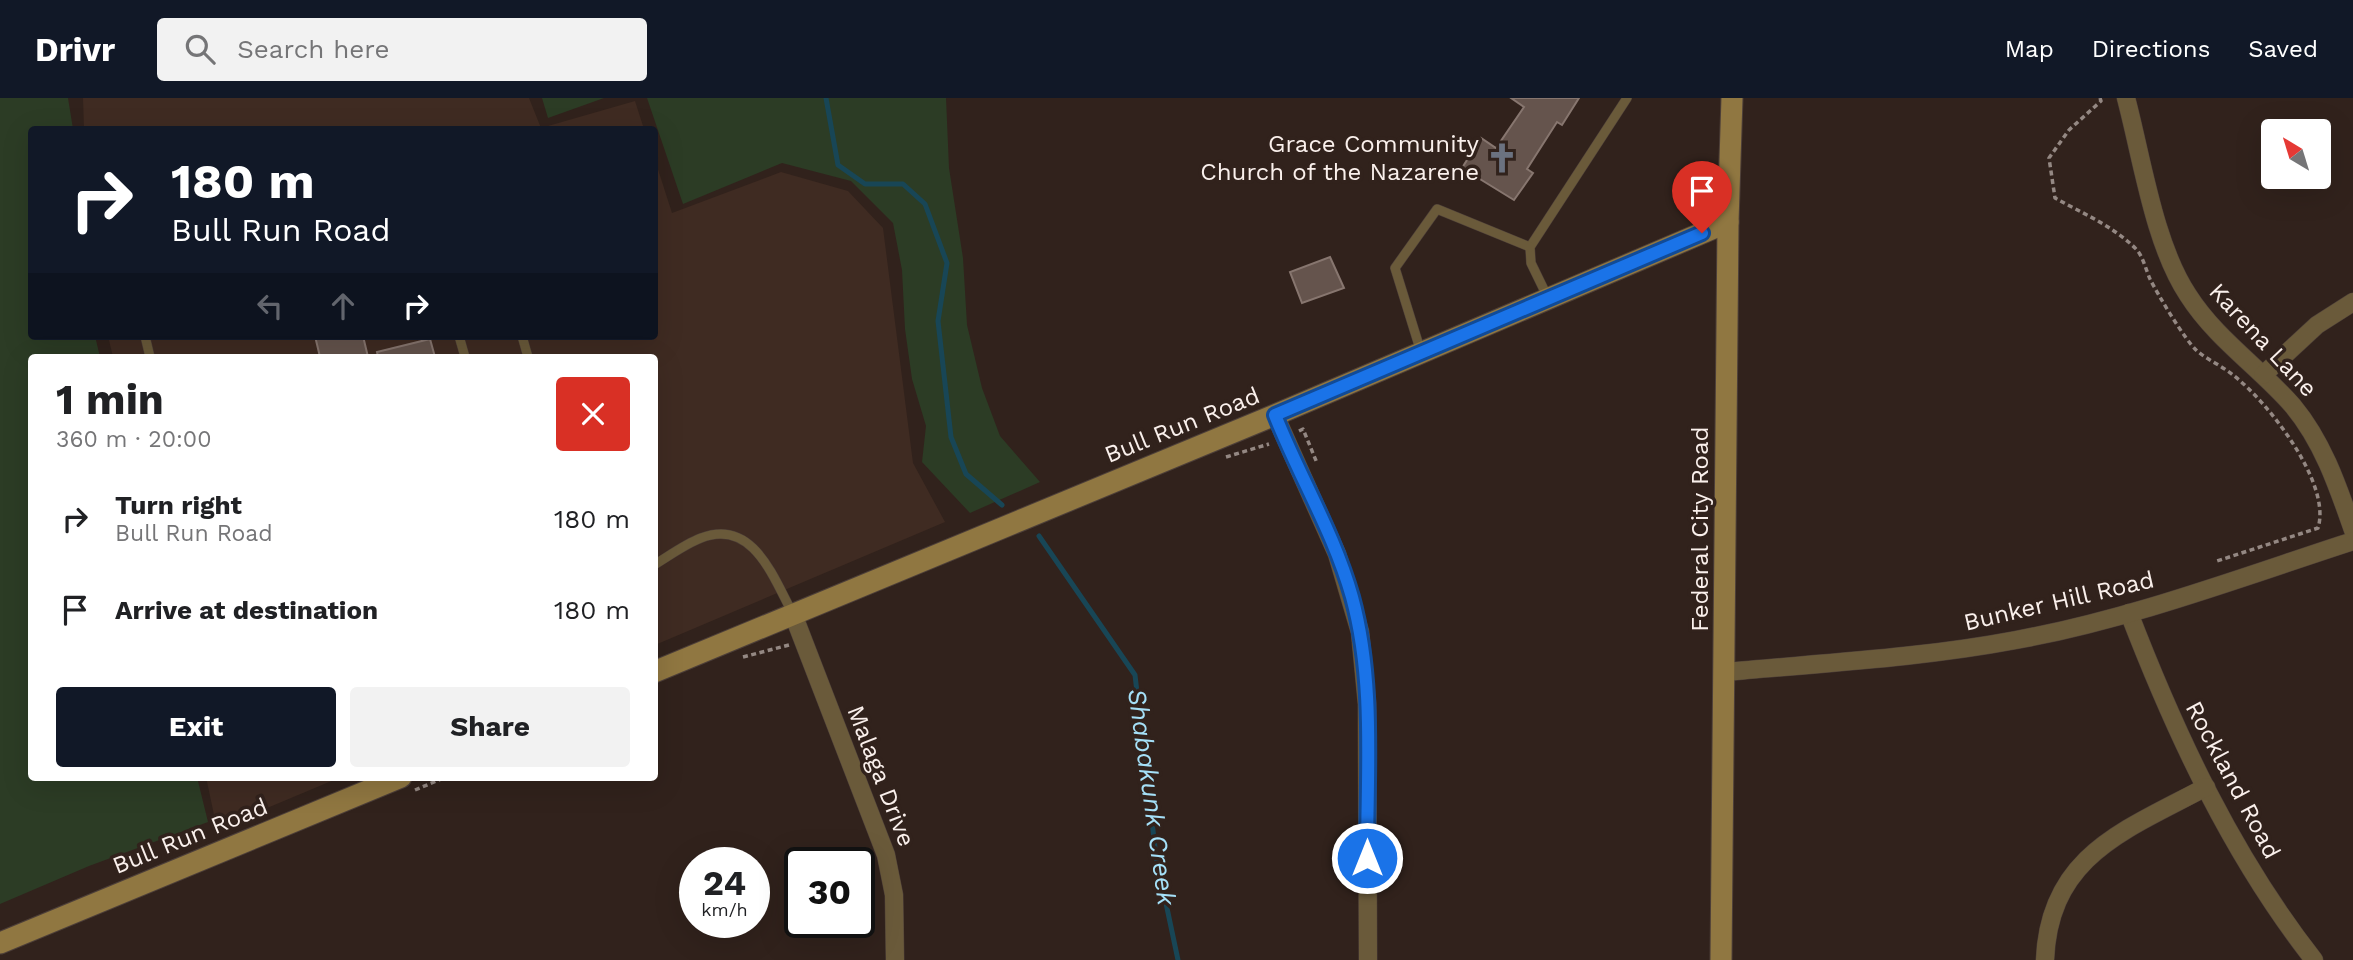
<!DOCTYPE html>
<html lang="en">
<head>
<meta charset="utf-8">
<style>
  :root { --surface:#fff; --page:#f2f2f2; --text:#202124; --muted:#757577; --accent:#111827 }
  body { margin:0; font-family:"Work Sans",sans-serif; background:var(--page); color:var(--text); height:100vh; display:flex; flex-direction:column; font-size:26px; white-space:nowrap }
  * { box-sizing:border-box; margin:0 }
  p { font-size:23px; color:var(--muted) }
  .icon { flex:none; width:38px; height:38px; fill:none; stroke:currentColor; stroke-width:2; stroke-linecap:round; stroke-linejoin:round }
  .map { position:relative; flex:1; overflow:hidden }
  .side { position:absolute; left:28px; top:256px; width:630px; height:427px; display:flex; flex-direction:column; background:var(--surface); border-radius:7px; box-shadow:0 7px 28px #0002 }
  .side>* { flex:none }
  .top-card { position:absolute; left:28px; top:28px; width:630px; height:214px; border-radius:7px; box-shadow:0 7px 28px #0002; background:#111827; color:#fff; overflow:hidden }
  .needle { width:46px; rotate:322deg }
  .tools { position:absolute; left:2261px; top:21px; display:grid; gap:14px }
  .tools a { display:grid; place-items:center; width:70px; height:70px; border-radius:7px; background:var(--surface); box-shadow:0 7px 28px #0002; font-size:35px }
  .speed { position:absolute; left:679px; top:749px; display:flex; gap:14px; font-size:35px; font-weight:700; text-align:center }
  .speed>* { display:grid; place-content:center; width:91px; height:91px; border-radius:50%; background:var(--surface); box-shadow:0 7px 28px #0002; line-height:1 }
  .speed small { font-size:18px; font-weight:400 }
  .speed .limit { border:4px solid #111; border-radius:10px; background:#fff; color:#111 }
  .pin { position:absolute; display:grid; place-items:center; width:60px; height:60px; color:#fff; margin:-72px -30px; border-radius:50% 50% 50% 0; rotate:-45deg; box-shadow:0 0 7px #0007 }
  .pin .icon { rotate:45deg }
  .me { position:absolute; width:77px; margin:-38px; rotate:0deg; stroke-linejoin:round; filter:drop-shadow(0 0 5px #0008) }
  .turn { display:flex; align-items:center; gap:24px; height:147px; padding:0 28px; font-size:32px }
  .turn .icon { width:91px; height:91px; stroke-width:2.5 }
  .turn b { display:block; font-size:49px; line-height:60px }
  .lanes { display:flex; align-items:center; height:66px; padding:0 28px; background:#0003; justify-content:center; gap:35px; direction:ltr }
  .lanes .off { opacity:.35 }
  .round { display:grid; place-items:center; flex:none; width:74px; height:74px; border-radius:7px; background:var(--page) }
  .headline { display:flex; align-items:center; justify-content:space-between; height:119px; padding:0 28px }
  h1 { font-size:42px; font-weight:700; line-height:52px }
  .action { display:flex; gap:14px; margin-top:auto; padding:14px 28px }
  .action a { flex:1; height:80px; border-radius:7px; background:var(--accent); color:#fff; font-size:28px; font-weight:700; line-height:80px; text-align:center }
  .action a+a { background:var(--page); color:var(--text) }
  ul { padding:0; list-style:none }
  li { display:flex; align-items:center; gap:21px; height:91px; padding:0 28px }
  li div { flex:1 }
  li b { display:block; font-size:26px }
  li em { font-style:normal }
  header { display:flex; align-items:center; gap:42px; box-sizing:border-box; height:98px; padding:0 35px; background:var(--accent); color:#fff }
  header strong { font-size:33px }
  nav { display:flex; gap:38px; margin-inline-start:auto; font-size:24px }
  .search { width:490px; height:63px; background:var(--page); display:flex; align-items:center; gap:18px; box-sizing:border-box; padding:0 24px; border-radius:7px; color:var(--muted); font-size:26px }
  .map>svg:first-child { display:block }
  .built { fill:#3f2b22 }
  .green { fill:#2c3c25 }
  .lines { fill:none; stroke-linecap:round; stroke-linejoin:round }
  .stream { stroke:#184656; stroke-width:5 }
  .building { fill:#65544d; stroke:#87766f; stroke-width:2 }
  .lane-casing { stroke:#4d3f39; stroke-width:10 }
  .street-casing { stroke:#4d3f39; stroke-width:19 }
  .secondary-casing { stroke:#4d3f39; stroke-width:23 }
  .path { stroke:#948883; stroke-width:3.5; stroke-dasharray:5 3.5; stroke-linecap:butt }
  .lane { stroke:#6a5a3a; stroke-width:9 }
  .street { stroke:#6a5a3a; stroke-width:18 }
  .secondary { stroke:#907741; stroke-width:21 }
  .route-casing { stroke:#114b97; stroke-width:18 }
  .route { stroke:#1a73e8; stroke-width:12 }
  .labels { text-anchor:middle; stroke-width:7; stroke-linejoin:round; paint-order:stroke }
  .poi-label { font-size:24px; fill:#faf0ec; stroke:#31221c; text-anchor:end }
  .street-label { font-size:24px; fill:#faf0ec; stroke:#31221c }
  .water-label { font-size:26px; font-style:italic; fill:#a5e0f8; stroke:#31221c }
</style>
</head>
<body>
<header>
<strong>Drivr</strong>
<div class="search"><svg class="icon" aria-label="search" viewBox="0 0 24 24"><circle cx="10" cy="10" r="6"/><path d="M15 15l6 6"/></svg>Search here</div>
<nav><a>Map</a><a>Directions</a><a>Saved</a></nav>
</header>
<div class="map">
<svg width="2353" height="862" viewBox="0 0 2353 862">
  <rect width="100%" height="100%" fill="#31221c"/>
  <!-- built -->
  <g class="built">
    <path d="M83 0H529L541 30 635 3 644 31H84Z"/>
    <path d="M655 62 672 115 781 74 848 93 883 130 913 365 945 424 655 547 654 259H113L108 238H654Z"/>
    <path d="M206 679H341L217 731Z"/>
  </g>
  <!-- green -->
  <g class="green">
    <path d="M0 0H68L73 31 32 32V238H95L100 259H32V679H197L208 724 89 768 0 806Z"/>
    <path d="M542 0H604L548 20Z"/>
    <path d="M647 0H946L949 70 963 160 967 227 982 290 1000 338 1040 384 970 415 922 364 926 328 912 281 905 231 902 172 893 125 851 83 782 65 683 106Z"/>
  </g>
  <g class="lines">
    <!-- stream -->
    <g class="stream">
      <path d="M826 0 838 67 865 86H903L925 106 947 165 938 223 951 339 966 376 1002 407"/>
      <path d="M1039 438 1135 577 1156 758 1178 862"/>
    </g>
  </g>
  <!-- building -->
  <g class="building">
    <path d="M1511 0H1579L1562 27 1557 24 1527 71 1533 75 1514 102 1462 70 1481 40 1496 50 1524 9Z"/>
    <path d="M1330 159 1344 190 1302 205 1290 174Z"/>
    <path d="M315 238H363L368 259H320Z"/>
    <path d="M430 241 435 259H378L377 254Z"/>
  </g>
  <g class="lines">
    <!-- lane casing -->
    <g class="lane-casing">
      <g id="lane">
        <path d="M1548 200 1531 165 1530 149 1627 0"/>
        <path d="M145 238 150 259"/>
        <path d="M459 238 465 259"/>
        <path d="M522 238 528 259"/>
        <path d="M1421 254 1395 170 1437 111 1530 149"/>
        <path d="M654 467C669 458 685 446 701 440 753 420 773 479 793 516"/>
      </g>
    </g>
    <!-- street casing -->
    <g class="street-casing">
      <g id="street">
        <path d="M2126 0C2142 60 2154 146 2188 197 2216 241 2259 269 2293 308 2323 344 2338 389 2353 432"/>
        <path d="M2263 277 2317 227 2353 204"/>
        <path d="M1275 317 1337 456 1360 534 1367 606 1368 862"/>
        <path d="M2129 515C2176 637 2233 759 2314 862"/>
        <path d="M793 516 886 757 894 797 895 862"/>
        <path d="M1726 574C1822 565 1921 560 2016 542 2131 521 2242 479 2353 443"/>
        <path d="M2045 862C2049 757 2126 732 2206 689"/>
      </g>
    </g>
    <!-- secondary casing -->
    <g class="secondary-casing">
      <g id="secondary">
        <path d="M654 574 1275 317 1728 124"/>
        <path d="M0 845 401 679"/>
        <path d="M1721 862 1728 124 1732 0"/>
      </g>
    </g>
    <!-- path -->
    <g class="path">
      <path d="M2100 0 2101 3 2069 32 2049 60 2055 100C2082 115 2115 129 2137 152 2143 159 2146 172 2150 181 2158 197 2185 242 2197 253 2208 262 2222 268 2233 277 2267 303 2332 385 2318 430L2214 464"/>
      <path d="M1299 333 1303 331 1317 365"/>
      <path d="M1226 359 1269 346"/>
      <path d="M743 559 789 547"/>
      <path d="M415 692 446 679"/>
    </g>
    <!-- lane -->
    <use href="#lane" class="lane"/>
    <!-- street -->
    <use href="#street" class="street"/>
    <!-- secondary -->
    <use href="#secondary" class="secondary"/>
  </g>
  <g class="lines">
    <!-- route casing -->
    <g class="route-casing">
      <path id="route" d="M1367 760C1367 673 1375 583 1352 499 1334 435 1299 378 1275 317L1702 135"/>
    </g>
    <!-- route -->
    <use href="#route" class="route"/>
  </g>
  <!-- icons -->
  <defs>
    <g id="church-bare" transform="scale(2.415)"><path d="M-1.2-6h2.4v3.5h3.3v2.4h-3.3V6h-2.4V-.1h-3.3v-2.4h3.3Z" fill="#6b7280" stroke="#31221c" stroke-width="2.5" paint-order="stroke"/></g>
  </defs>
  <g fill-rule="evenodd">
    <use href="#church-bare" x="1502" y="60"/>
  </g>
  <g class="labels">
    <!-- poi labels -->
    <g class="poi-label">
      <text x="1479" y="54">Grace Community<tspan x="1479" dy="28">Church of the Nazarene</tspan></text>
    </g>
    <!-- street labels -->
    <g class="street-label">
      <text transform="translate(2263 242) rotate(47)" y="8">Karena Lane</text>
      <text transform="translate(1182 327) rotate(-22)" y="8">Bull Run Road</text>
      <text transform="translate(1700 431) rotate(-90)" y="8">Federal City Road</text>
      <text transform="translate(2059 503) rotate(-13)" y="8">Bunker Hill Road</text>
      <text transform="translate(881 678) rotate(69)" y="8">Malaga Drive</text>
      <text transform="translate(2233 682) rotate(62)" y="8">Rockland Road</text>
      <text transform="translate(190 738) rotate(-22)" y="8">Bull Run Road</text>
    </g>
    <!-- water labels -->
    <g class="water-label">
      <text transform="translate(1152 699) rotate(82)" y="9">Shabakunk Creek</text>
    </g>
  </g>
</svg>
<div class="tools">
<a><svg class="needle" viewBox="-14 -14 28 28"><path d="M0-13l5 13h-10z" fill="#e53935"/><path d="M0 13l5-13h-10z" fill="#757577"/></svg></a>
</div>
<div class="speed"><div>24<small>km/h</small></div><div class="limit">30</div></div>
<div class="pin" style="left:1702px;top:135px;background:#d93025"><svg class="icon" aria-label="arrive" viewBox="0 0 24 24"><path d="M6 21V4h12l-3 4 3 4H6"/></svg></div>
<svg class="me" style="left:1367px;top:760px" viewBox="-20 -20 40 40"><circle r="17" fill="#1a73e8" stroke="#fff" stroke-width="3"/><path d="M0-11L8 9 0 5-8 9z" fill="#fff"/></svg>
<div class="top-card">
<div class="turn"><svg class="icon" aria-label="right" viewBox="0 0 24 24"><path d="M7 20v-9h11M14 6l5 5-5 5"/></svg><div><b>180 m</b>Bull Run Road</div></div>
<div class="lanes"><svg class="icon off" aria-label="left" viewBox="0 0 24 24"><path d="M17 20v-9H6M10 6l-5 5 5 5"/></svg><svg class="icon off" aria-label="ahead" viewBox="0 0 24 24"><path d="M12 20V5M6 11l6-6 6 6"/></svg><svg class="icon" aria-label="right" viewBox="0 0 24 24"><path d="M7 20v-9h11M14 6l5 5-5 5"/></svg></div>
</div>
<section class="side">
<div class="headline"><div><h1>1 min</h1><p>360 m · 20:00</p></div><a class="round" style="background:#d93025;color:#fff"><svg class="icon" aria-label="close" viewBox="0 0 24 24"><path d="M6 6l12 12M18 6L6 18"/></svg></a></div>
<ul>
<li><svg class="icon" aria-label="right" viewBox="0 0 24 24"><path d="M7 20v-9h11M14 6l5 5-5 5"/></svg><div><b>Turn right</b><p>Bull Run Road</p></div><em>180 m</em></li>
<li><svg class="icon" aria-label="arrive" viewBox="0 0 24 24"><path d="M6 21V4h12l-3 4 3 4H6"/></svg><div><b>Arrive at destination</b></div><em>180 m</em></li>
</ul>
<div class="action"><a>Exit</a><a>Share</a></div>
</section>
</div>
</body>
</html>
